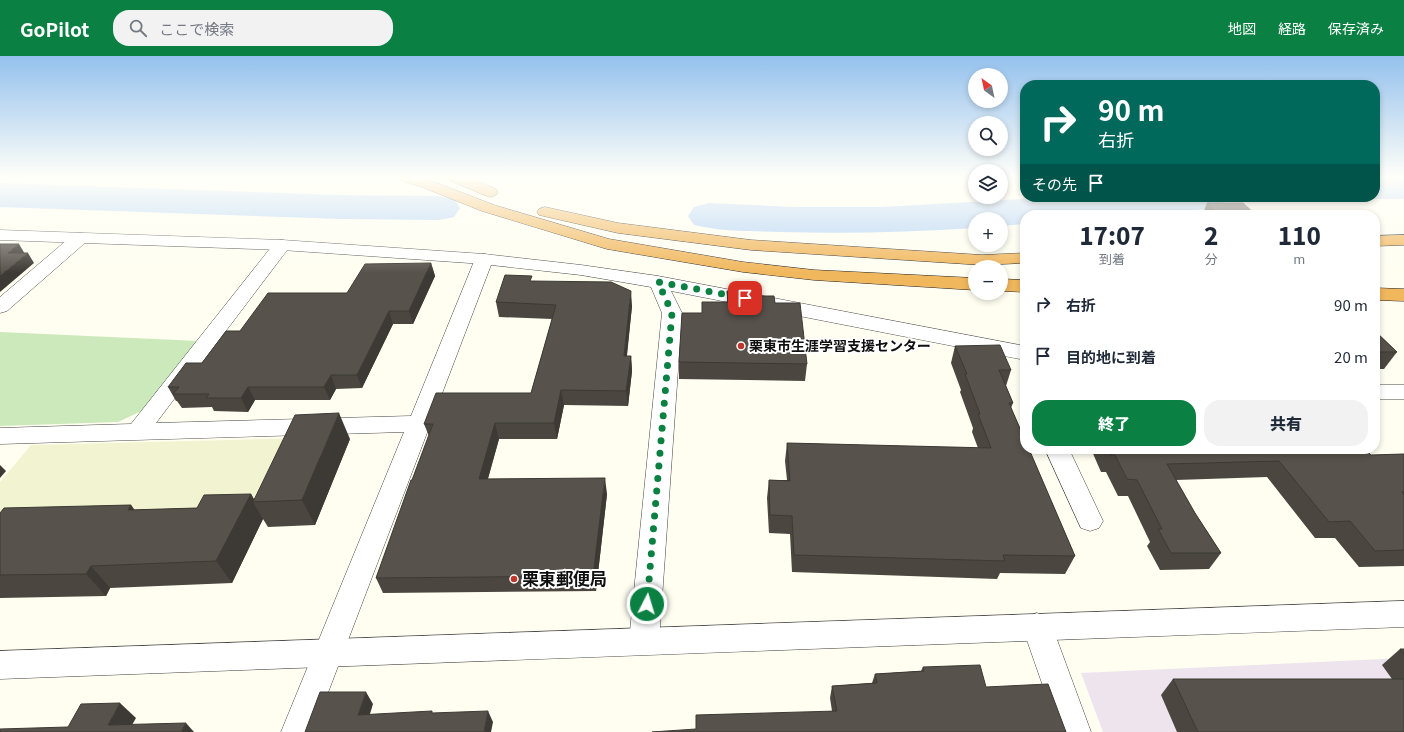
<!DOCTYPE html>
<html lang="ja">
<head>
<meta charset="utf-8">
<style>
  :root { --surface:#fff; --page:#f2f2f3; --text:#1f2937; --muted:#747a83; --accent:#0b8043 }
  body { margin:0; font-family:Georgia,"Noto Sans JP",serif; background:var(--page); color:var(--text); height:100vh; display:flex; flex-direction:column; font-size:15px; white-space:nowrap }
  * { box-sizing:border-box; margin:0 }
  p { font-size:13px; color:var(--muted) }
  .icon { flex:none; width:22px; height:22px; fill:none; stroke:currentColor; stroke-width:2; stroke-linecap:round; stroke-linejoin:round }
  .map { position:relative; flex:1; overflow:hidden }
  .panel { position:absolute; left:1020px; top:154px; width:360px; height:244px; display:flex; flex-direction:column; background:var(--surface); border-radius:16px; box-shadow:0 2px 6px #0003 }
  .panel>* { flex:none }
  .banner { position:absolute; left:1020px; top:24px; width:360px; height:122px; border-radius:16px; box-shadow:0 2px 6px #0003; background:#00695c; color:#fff; overflow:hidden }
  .needle { width:26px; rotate:327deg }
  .controls { position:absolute; left:968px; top:12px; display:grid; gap:8px }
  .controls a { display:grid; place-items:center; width:40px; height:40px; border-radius:50%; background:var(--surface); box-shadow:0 2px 6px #0003; font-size:20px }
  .pin { position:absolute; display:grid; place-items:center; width:34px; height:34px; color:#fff; margin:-17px; border-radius:8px; box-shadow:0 2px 6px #0006 }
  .me { position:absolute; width:44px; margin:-22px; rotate:5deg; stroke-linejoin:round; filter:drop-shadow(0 0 3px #0008) }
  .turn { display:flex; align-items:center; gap:14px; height:84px; padding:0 12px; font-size:18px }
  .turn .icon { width:52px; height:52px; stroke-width:2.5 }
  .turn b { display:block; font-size:28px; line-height:34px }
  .then { display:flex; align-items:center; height:38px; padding:0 12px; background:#0003; gap:8px; font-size:15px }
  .eta { display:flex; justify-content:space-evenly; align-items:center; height:68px; text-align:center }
  .eta b { font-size:24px; font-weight:800; line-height:28px }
  .cta { display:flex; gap:8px; margin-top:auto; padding:8px 12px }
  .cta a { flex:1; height:46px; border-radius:16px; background:var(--accent); color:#fff; font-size:16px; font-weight:800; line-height:46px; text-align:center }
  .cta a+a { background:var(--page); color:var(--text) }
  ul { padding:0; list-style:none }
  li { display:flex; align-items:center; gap:12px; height:52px; padding:0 12px }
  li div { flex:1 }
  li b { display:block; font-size:15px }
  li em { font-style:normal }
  header { display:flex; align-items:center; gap:24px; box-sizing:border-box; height:56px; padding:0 20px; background:var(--accent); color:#fff }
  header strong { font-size:19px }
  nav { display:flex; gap:22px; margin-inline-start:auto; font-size:14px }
  .search { width:280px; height:36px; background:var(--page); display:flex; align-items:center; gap:10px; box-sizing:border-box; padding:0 14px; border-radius:16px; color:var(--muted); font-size:15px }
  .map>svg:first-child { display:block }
  .industrial { fill:#ede4ed }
  .farmland { fill:#f2f4d1 }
  .green { fill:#cce9bb }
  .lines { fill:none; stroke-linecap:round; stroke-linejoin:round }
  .river { fill:#b7d4f5; fill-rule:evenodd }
  .minor-casing { stroke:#424242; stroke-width:1 }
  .tertiary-casing { stroke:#424242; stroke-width:1 }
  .motorway-casing { stroke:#202020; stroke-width:1 }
  .minor { fill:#fff; fill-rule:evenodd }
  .tertiary { fill:#fff; fill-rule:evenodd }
  .motorway { fill:#f1b75d; fill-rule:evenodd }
  .wall { fill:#4b4740 }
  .shaded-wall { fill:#3d3934 }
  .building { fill:#57524b; stroke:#3d3934 }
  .route { stroke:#0b8043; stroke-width:7; stroke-dasharray:0 12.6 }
  .poi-dot { fill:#bd3829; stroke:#fff; stroke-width:1.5 }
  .labels { text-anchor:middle; stroke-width:4; stroke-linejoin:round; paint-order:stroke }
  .poi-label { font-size:14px; font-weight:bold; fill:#0f0f0f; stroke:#fff; text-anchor:start }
  .near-poi-label { font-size:17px; font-weight:bold; fill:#0f0f0f; stroke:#fff; text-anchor:start }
</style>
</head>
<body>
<header>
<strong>GoPilot</strong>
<div class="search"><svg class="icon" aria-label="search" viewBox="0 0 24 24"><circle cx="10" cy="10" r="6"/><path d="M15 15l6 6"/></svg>ここで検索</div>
<nav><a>地図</a><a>経路</a><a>保存済み</a></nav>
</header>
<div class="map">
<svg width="1404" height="676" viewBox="0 0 1404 676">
  <rect width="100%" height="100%" fill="#fffef1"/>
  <!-- industrial -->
  <path class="industrial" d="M1404 602V676H1103L1081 617Z"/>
  <!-- farmland -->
  <path class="farmland" d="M305 382 268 459 0 469V426L31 389Z"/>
  <!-- green -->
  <path class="green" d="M0 276 199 285 146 353 118 366 0 370Z"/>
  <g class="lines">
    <!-- river -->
    <g class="river">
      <path d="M1375 122H1404V143H1375L1368 141H1375Z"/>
      <path d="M0 127 341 139 439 140 454 143 460 152 454 161 439 164 341 163 0 151Z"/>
      <path d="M1056 141H1226L1220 150 1206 153 1134 159H1025V168L1001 170V163H975V172C911 176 847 178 782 176 753 175 723 176 694 169L688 160 694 151 709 147 796 151H882Z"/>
    </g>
    <!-- minor casing -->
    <g class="minor-casing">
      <g id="minor">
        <path d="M80 177 86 178 89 182 86 186 7 255 0 257V241L74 178Z"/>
        <path d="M282 184 288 185 291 189 156 367 411 360 475 203 478 199 484 198 581 209 658 220 1025 290V304L671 235 682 257 659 585 655 595 644 598 633 595 629 585 662 257 651 231 581 219 491 209 313 676H281L404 376 0 388V372L131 368 276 185Z"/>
        <rect x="1375" y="329" width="29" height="14"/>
        <path d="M1045 393H1069L1103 465 1099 472 1090 475 1081 472Z"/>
        <path d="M1037 557 1047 561 1052 570 1091 676H1059L1022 570 1027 561Z"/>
      </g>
    </g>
    <!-- tertiary casing -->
    <g class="tertiary-casing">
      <g id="tertiary">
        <path d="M0 174 282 184 484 198 490 199 493 203 490 207 484 208 282 194 0 184Z"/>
        <path d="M1404 545V571L0 623V595Z"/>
      </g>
    </g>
    <!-- motorway casing -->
    <g class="motorway-casing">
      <g id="motorway">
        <path d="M400 122H424L494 149 609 183 743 206 814 214 975 222V234L814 224 743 216 607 193 482 155 422 131 402 125Z"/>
        <path d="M449 122H470L496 133 498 136 496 139 490 141 484 139 451 125Z"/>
        <path d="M545 151 618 167 751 184 982 199 1025 197V207L982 209 751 194 618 177 539 159 537 156 539 153Z"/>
        <path d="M1404 179V189L1375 190V180Z"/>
        <path d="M1001 223 1025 224V236L1001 235Z"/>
        <path d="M1375 232 1404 233V245L1375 244Z"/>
      </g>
    </g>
    <!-- minor -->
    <use href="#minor" class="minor"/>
    <!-- tertiary -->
    <use href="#tertiary" class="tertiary"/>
    <!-- motorway -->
    <use href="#motorway" class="motorway"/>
  </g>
  <!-- wall -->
  <g class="wall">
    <path d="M1207 147 1256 159H1202Z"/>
    <path d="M431 207 435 220 413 268H393L362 332 336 333 330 344H255L248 356 214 355 212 351 182 352 177 345H176L168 331 202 307 240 275Z"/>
    <path d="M533 225 632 250 627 300H631L632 315 628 350 564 349 557 383H499L488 423 607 438 596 535 383 537 376 522 429 380 424 368 531 337 552 263 499 261 496 246Z"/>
    <path d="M727 235 753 240 775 247 807 308 805 325 679 323V306L702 257 727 246Z"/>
    <path d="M1375 275 1397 296 1384 313H1375Z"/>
    <path d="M955 290 1011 314 1006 330 1013 347 1011 352 1075 500 1065 518 1000 517 997 523 792 516 790 478 769 477 767 442 769 424H787L785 405 787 387 978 392 972 376 973 372 960 336 961 334 951 307Z"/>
    <path d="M350 383 315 469 268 471 263 463 232 527 110 532 106 540 0 542V457L131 449 134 454 197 452 251 438 254 443Z"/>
    <path d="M1091 393H1365L1371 399 1404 398V510L1359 511 1335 482H1315L1267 421 1176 424 1195 457 1221 497 1209 513 1160 514 1147 490 1150 486 1128 440H1118L1106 416H1101Z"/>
    <path d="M1400 593H1404V676H1177L1161 639 1173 623H1392L1382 609Z"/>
    <path d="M923 611 986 631 1066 676 696 673 832 655 830 642 832 630 872 627 875 618 921 615Z"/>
  </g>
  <!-- shaded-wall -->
  <g class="shaded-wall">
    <path d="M19 188 25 198 8 197Z"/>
    <path d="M28 197 34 207 0 236V220Z"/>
    <path d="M431 207 435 220 413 268 409 255Z"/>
    <path d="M631 235 632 250 625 315 624 300Z"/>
    <path d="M389 255 393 268 362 332 357 319Z"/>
    <path d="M631 300 632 315 628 350 626 335Z"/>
    <path d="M331 319 336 333 330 344 324 331Z"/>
    <path d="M248 331 255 344 248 356 241 342Z"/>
    <path d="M561 334 564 349 557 383 554 367Z"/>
    <path d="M339 357 350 383 315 469 302 444Z"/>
    <path d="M495 367 499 383 483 439 479 423Z"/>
    <path d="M0 409 6 415 0 422Z"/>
    <path d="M605 422 607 438 596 535 593 520Z"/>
    <path d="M251 438 255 446H253L263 463 232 527 216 505Z"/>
    <path d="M131 449 148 472 128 454Z"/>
    <path d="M91 510 110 532 106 540 86 518Z"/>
    <path d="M366 636 373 648 366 671 358 659Z"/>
    <path d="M120 647 136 662 128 676 108 669Z"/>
    <path d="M488 655 493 666 491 676H484Z"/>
    <path d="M186 667 194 676H181Z"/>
  </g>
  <!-- building -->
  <g class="building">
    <path d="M1207 147H1243L1256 159H1219Z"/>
    <path d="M0 188H19L8 197H28L0 220Z"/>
    <path d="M431 207 409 255H389L357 319H331L324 331H248L241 342H206L209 338H173L179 331H168L186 307H202L226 275H240L268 237H347L365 208Z"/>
    <path d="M505 219 532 220 530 225 611 226 631 235 624 300H631L626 335 561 334 554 367H495L479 423 605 422 593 520 376 522 411 424H412L433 368H424L436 337H531L556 249 496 246Z"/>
    <path d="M727 235H748L753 236V240H774L775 247H800L807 308 679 306 682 257H702V246H728Z"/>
    <path d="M1375 275 1397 296H1375Z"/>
    <path d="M1000 289 1011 314H999L1013 347H1009L1025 384V393H1029L1075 500 1003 499 1005 505 794 499 792 460 770 459 769 424 790 425 787 387 991 392 978 358H980L965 318H967L955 290Z"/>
    <path d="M339 357 302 444 253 446 295 359Z"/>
    <path d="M1107 393H1365L1371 399 1404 398V436H1402L1404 439V494L1375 495 1350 465 1329 466 1279 405 1167 408 1195 457 1221 497H1171L1158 473H1162L1137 424 1127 423 1115 399H1110Z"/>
    <path d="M251 438 216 505 91 510 86 518 0 519V457L4 452 131 449 128 454 197 452 204 439Z"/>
    <path d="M1400 593H1404V598Z"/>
    <path d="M980 609 986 631 1048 628 1066 676H652L696 673V659L837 655 832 630 877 627 875 618 924 615 923 611Z"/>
    <path d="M1173 623H1404V676H1198Z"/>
    <path d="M320 636H366L358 659 432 655V657L488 655 484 676H305Z"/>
    <path d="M120 647 108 669 186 667 181 676H0V673L68 671 81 648Z"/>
  </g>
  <!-- sky -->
  <linearGradient id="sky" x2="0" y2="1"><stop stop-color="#94c1ed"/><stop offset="0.56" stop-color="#fffff9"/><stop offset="1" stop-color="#fffff9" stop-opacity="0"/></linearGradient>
  <rect width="1404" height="217" fill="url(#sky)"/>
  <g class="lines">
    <!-- route -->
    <path class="route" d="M647 548 672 257 658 226 745 242"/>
  </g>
  <!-- markers -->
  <g class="poi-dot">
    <circle cx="741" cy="290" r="4"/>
    <circle cx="514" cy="523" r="4"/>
  </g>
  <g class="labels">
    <!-- poi labels -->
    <g class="poi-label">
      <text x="749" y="295">栗東市生涯学習支援センター</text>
    </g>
    <!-- near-poi labels -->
    <g class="near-poi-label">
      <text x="522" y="529">栗東郵便局</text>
    </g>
  </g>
</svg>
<div class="controls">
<a><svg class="needle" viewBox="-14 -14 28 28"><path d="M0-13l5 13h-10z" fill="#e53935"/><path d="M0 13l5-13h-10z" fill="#747a83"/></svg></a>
<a><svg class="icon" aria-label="search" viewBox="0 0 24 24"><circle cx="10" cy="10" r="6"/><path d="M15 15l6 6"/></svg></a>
<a><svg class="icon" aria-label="layers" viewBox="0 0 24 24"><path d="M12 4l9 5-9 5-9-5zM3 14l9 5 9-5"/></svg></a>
<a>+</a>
<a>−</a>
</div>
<div class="pin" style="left:745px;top:242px;background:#d93025"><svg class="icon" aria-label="arrive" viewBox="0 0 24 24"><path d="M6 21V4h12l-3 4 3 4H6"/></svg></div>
<svg class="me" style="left:647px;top:548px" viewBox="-20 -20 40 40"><circle r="17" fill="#0b8043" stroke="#fff" stroke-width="3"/><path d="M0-11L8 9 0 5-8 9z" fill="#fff"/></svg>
<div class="banner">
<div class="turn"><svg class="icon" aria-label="right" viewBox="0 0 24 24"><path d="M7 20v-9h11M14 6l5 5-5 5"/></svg><div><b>90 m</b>右折</div></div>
<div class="then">その先<svg class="icon" aria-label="arrive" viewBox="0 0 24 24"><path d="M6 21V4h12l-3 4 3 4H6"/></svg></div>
</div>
<section class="panel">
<div class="eta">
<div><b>17:07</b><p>到着</p></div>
<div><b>2</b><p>分</p></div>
<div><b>110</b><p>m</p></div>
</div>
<ul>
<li><svg class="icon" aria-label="right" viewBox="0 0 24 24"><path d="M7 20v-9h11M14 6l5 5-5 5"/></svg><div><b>右折</b></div><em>90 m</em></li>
<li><svg class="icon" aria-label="arrive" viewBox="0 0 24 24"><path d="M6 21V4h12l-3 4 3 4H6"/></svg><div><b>目的地に到着</b></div><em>20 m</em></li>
</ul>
<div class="cta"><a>終了</a><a>共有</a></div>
</section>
</div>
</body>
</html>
